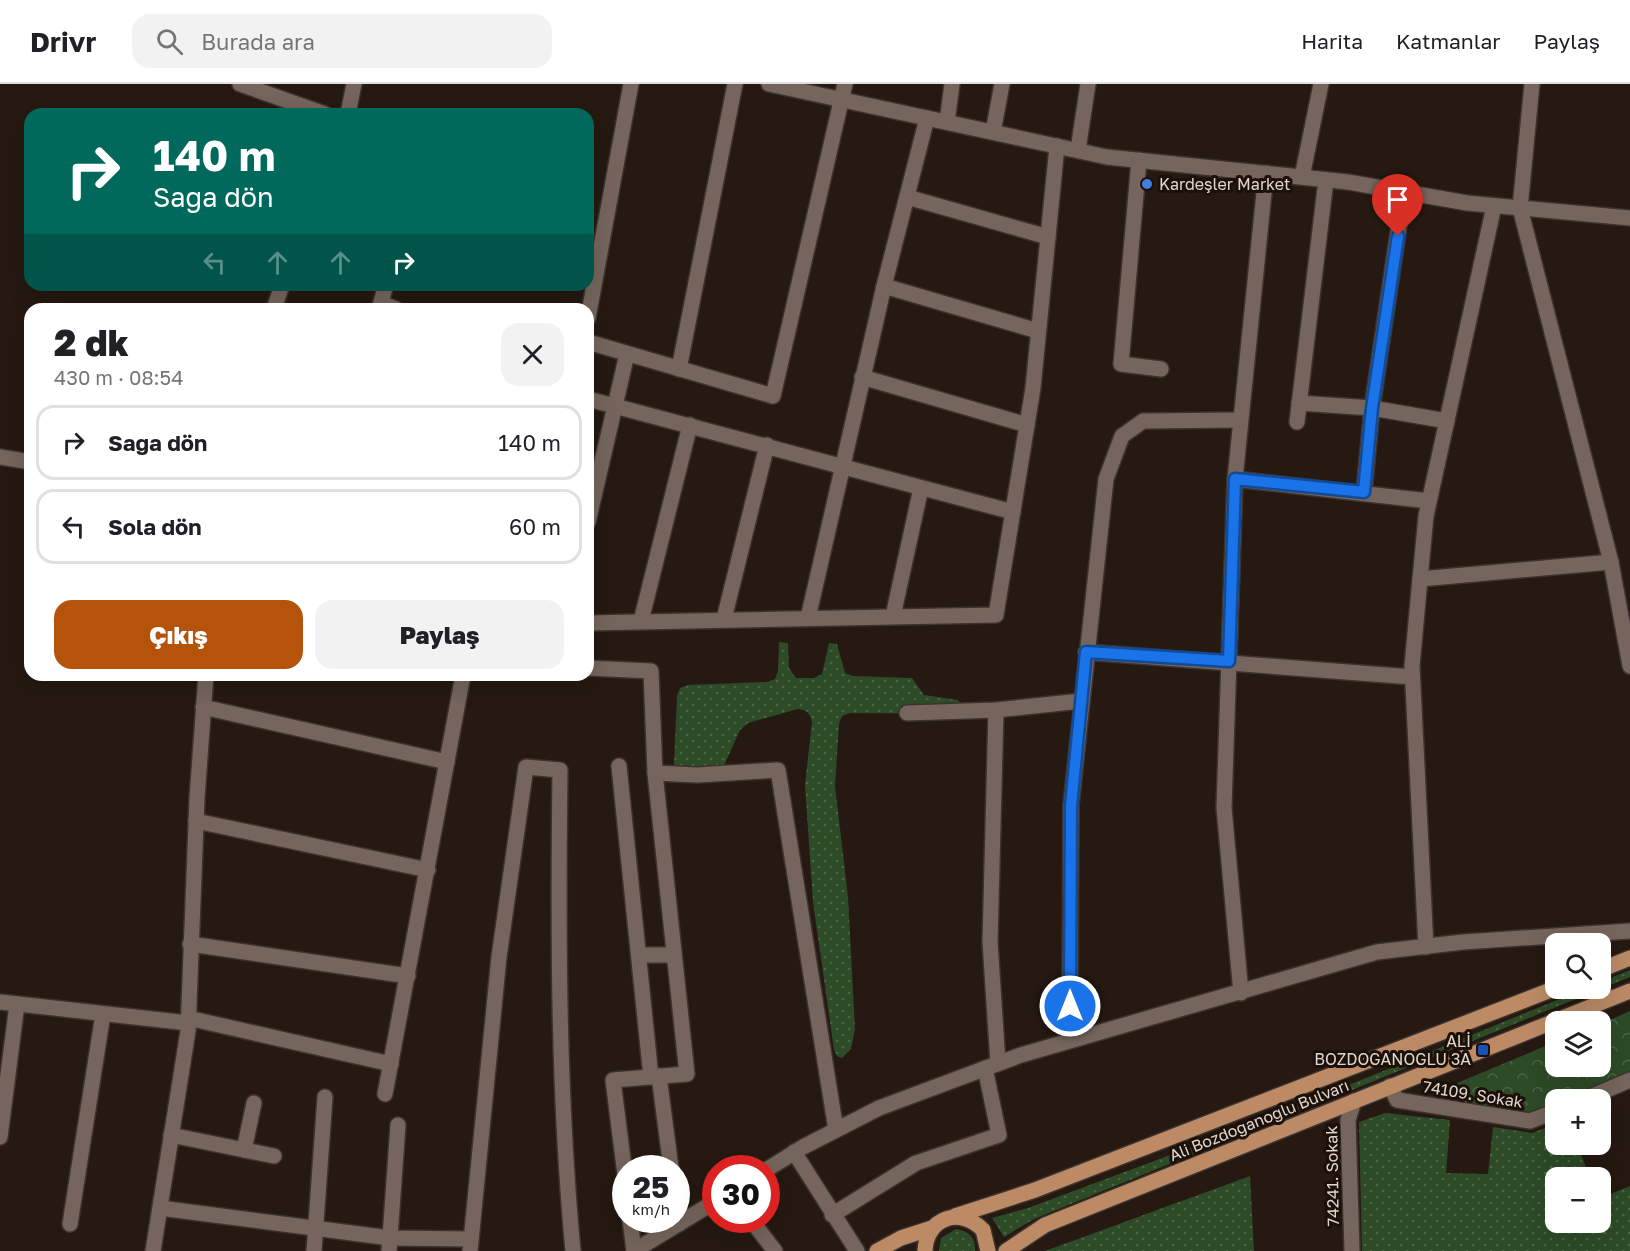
<!DOCTYPE html>
<html lang="tr">
<head>
<meta charset="utf-8">
<style>
  :root { --surface:#fff; --page:#f2f2f2; --text:#202124; --muted:#757577; --line:#e0e0e0; --accent:#b45309 }
  body { margin:0; font-family:"Golos Text",sans-serif; background:var(--page); color:var(--text); height:100vh; display:flex; flex-direction:column; font-size:22px; white-space:nowrap }
  * { box-sizing:border-box; margin:0 }
  p { font-size:20px; color:var(--muted) }
  .icon { flex:none; width:33px; height:33px; fill:none; stroke:currentColor; stroke-width:2; stroke-linecap:round; stroke-linejoin:round }
  .map { position:relative; flex:1; overflow:hidden }
  .details { position:absolute; left:24px; top:219px; width:570px; height:378px; display:flex; flex-direction:column; background:var(--surface); border-radius:18px; box-shadow:0 6px 24px #0002 }
  .details>* { flex:none }
  .top-card { position:absolute; left:24px; top:24px; width:570px; height:183px; border-radius:18px; box-shadow:0 6px 24px #0002; background:#00695c; color:#fff; overflow:hidden }
  .controls { position:absolute; left:1545px; top:849px; display:grid; gap:12px }
  .controls a { display:grid; place-items:center; width:66px; height:66px; border-radius:12px; background:var(--surface); box-shadow:0 6px 24px #0002; font-size:30px }
  .speed { position:absolute; left:612px; top:1071px; display:flex; gap:12px; font-size:30px; font-weight:700; text-align:center }
  .speed>* { display:grid; place-content:center; width:78px; height:78px; border-radius:50%; background:var(--surface); box-shadow:0 6px 24px #0002; line-height:1 }
  .speed small { font-size:15px; font-weight:400 }
  .speed .limit { border:9px solid #d22; background:#fff; color:#111 }
  .pin { position:absolute; display:grid; place-items:center; width:51px; height:51px; color:#fff; margin:-62px -26px; border-radius:50% 50% 50% 0; rotate:-45deg; box-shadow:0 0 6px #0007 }
  .pin .icon { rotate:45deg }
  .me { position:absolute; width:66px; margin:-33px; rotate:0deg; stroke-linejoin:round; filter:drop-shadow(0 0 4px #0008) }
  .turn { display:flex; align-items:center; gap:21px; height:126px; padding:0 30px; font-size:27px }
  .turn .icon { width:78px; height:78px; stroke-width:2.5 }
  .turn b { display:block; font-size:42px; line-height:51px }
  .lanes { display:flex; align-items:center; height:57px; padding:0 30px; background:#0003; justify-content:center; gap:30px; direction:ltr }
  .lanes .off { opacity:.35 }
  .round { display:grid; place-items:center; flex:none; width:63px; height:63px; border-radius:18px; background:var(--page) }
  .head { display:flex; align-items:center; justify-content:space-between; height:102px; padding:0 30px }
  h1 { font-size:36px; font-weight:800; line-height:45px }
  .action { display:flex; gap:12px; margin-top:auto; padding:12px 30px }
  .action a { flex:1; height:69px; border-radius:18px; background:var(--accent); color:#fff; font-size:24px; font-weight:800; line-height:69px; text-align:center }
  .action a+a { background:var(--page); color:var(--text) }
  ul { padding:0; list-style:none }
  li { display:flex; align-items:center; gap:18px; height:75px; margin:0 12px 9px; padding:0 18px; border:3px solid var(--line); border-radius:18px }
  li div { flex:1 }
  li b { display:block; font-size:22px }
  li em { font-style:normal }
  header { display:flex; align-items:center; gap:36px; box-sizing:border-box; height:84px; padding:0 30px; background:var(--surface); border-bottom:2px solid var(--line) }
  header strong { font-size:28px }
  nav { display:flex; gap:33px; margin-inline-start:auto; font-size:21px }
  .search { width:420px; height:54px; background:var(--page); display:flex; align-items:center; gap:15px; box-sizing:border-box; padding:0 21px; border-radius:18px; color:var(--muted); font-size:22px }
  .map>svg:first-child { display:block }
  .grass { fill:url(#grass-dots) }
  .forest { fill:url(#forest-crowns) }
  .lines { fill:none; stroke-linecap:round; stroke-linejoin:round }
  .street-casing { stroke:#3c322f; stroke-width:18 }
  .secondary-casing { stroke:#3c322f; stroke-width:18 }
  .primary-casing { stroke:#3c322f; stroke-width:18 }
  .street { stroke:#75655c; stroke-width:15 }
  .secondary { stroke:#75655c; stroke-width:15 }
  .primary { stroke:#bc8b66; stroke-width:15 }
  .route-casing { stroke:#114b97; stroke-width:15 }
  .route { stroke:#1a73e8; stroke-width:10 }
  .shop-dot { fill:#3f7fe0; stroke:#1c1008; stroke-width:2 }
  .transit-dot { fill:#1a4fb4; stroke:#1c1008; stroke-width:2 }
  .labels { text-anchor:middle; stroke-width:6; stroke-linejoin:round; paint-order:stroke }
  .poi-label { font-size:16px; fill:#e0d6d1; stroke:#1c1008; text-anchor:start }
  .street-label { font-size:16px; fill:#e0d6d1; stroke:#1c1008 }
</style>
</head>
<body>
<header>
<strong>Drivr</strong>
<div class="search"><svg class="icon" aria-label="search" viewBox="0 0 24 24"><circle cx="10" cy="10" r="6"/><path d="M15 15l6 6"/></svg>Burada ara</div>
<nav><a>Harita</a><a>Katmanlar</a><a>Paylaş</a></nav>
</header>
<div class="map">
<svg width="1630" height="1167" viewBox="0 0 1630 1167">
  <defs>
    <pattern id="grass-dots" width="8" height="8" patternUnits="userSpaceOnUse" patternTransform="scale(1.5)"><rect width="8" height="8" fill="#2d4b26"/><path d="M2 2h.1M6 6h.1" fill="none" stroke="#4b6444" stroke-width="1.8" stroke-linecap="round"/></pattern>
    <pattern id="forest-crowns" width="20" height="18" patternUnits="userSpaceOnUse" patternTransform="scale(1.5)"><rect width="20" height="18" fill="#2d4b26"/><path d="M2 6a3 3 0 1 1 6 0M12 15a3 3 0 1 1 6 0" fill="none" stroke="#4b6444"/></pattern>
  </defs>
  <rect width="100%" height="100%" fill="#251911"/>
  <!-- grass -->
  <g class="grass">
    <path d="M779 558 788 559 789 584 796 594H814L822 590 829 559 837 560 845 589 853 592 912 594 924 611 958 616 968 630 850 629 842 632 839 640 835 702 848 813 855 945 851 965 842 974 837 972 834 966 813 818 805 701 812 638C810 629 807 626 798 625L748 639 740 646 722 686 676 687 674 680 677 612 680 604 688 601 767 598 775 595 778 587Z"/>
    <path d="M1630 886V893L1034 1135 1004 1153 992 1134 1028 1124 1256 1039 1584 905 1600 904 1601 898Z"/>
    <path d="M1385 1029 1450 1036 1446 1089 1488 1090 1493 1043 1532 1049 1555 1040 1556 1060 1577 1061 1590 1093 1556 1094V1138H1600L1601 1114 1630 1102V1167H1362L1359 1038Z"/>
    <path d="M1250 1092 1254 1167H1045Z"/>
    <path d="M956 1145C969 1147 976 1154 975 1167H939L941 1154Z"/>
  </g>
  <!-- forest -->
  <path class="forest" d="M1630 927V990L1570 1015 1556 1016 1555 1021 1528 1033 1458 1019 1457 999 1555 958 1556 982H1600L1601 940Z"/>
  <g class="lines">
    <!-- street casing -->
    <g class="street-casing">
      <g id="street">
        <path d="M240 0 325 30"/>
        <path d="M769 0 1107 73 1348 98 1467 119 1630 134"/>
        <path d="M1532 0 1520 124 1611 478 1630 582"/>
        <path d="M348 30 354 0"/>
        <path d="M947 38 952 0"/>
        <path d="M993 48 1002 0"/>
        <path d="M1078 66 1088 0"/>
        <path d="M1139 76 1121 280 1161 285"/>
        <path d="M1302 93 1321 0"/>
        <path d="M907 113 1048 153"/>
        <path d="M884 202 1038 247"/>
        <path d="M381 219 396 225"/>
        <path d="M274 225 282 201"/>
        <path d="M379 225 386 201"/>
        <path d="M588 234 631 0"/>
        <path d="M588 258 773 312 845 0"/>
        <path d="M679 285 735 0"/>
        <path d="M862 293 1027 341"/>
        <path d="M588 315 1013 428"/>
        <path d="M1299 319 1372 324 1447 337"/>
        <path d="M1297 338 1326 96"/>
        <path d="M1235 395 1429 417"/>
        <path d="M1364 408 1372 324 1404 108"/>
        <path d="M588 438 627 270"/>
        <path d="M1420 495 1611 478"/>
        <path d="M893 532 921 404"/>
        <path d="M808 534 884 202 927 34"/>
        <path d="M724 535 767 361"/>
        <path d="M641 537 690 341"/>
        <path d="M588 539 996 531 1033 304 1057 62"/>
        <path d="M1086 568 1412 593"/>
        <path d="M588 584 651 587 655 689 687 990 613 996 626 1099"/>
        <path d="M203 623 447 678"/>
        <path d="M996 626 990 858 998 979"/>
        <path d="M907 629 996 626 1081 617"/>
        <path d="M619 682 651 993"/>
        <path d="M655 689 697 691 778 686 836 1046"/>
        <path d="M196 737 428 786"/>
        <path d="M190 860 408 892"/>
        <path d="M1426 863 1412 582 1420 495 1426 432 1494 122"/>
        <path d="M639 871H673"/>
        <path d="M1241 909 1224 724 1235 395 1266 89"/>
        <path d="M0 918 188 939"/>
        <path d="M188 934 391 980"/>
        <path d="M1083 953 1070 922 1071 721 1106 395 1122 352 1143 337 1240 336"/>
        <path d="M659 992 671 1084"/>
        <path d="M1390 1002 1397 1016 1530 1037 1556 1027"/>
        <path d="M385 1010 463 591"/>
        <path d="M1583 1016 1630 996"/>
        <path d="M171 1051 274 1072"/>
        <path d="M0 1053 17 920"/>
        <path d="M244 1066 254 1019"/>
        <path d="M794 1068 857 1167"/>
        <path d="M676 1122 679 1140"/>
        <path d="M160 1124 390 1154 470 1155"/>
        <path d="M832 1131 916 1079 999 1051 985 984"/>
        <path d="M630 1136 634 1167"/>
        <path d="M751 1136 775 1167"/>
        <path d="M70 1140 103 930"/>
        <path d="M314 1167 325 1013"/>
        <path d="M389 1167 398 1041"/>
        <path d="M470 1167 499 873 526 683 560 686C558 846 558 1007 573 1167"/>
        <path d="M1352 1167 1348 1036 1354 1017"/>
      </g>
    </g>
    <!-- secondary casing -->
    <g class="secondary-casing">
      <g id="secondary">
        <path d="M0 373 30 378"/>
        <path d="M766 1086 803 1063 879 1024 1021 971 1377 868 1463 858 1630 847"/>
        <path d="M153 1167 188 947 197 714 206 591"/>
        <path d="M634 1167 716 1117"/>
      </g>
    </g>
    <!-- primary casing -->
    <g class="primary-casing">
      <g id="primary">
        <path d="M1600 886 1630 874"/>
        <path d="M955 1132 1035 1106 1556 904"/>
        <path d="M877 1167 901 1154 932 1144"/>
        <path d="M925 1167C926 1134 960 1122 983 1146L988 1167"/>
        <path d="M1006 1167 1045 1141 1630 907"/>
      </g>
    </g>
    <!-- street -->
    <use href="#street" class="street"/>
    <!-- secondary -->
    <use href="#secondary" class="secondary"/>
    <!-- primary -->
    <use href="#primary" class="primary"/>
  </g>
  <g class="lines">
    <!-- route casing -->
    <g class="route-casing">
      <path id="route" d="M1070 922 1071 722 1086 568 1229 577 1235 395 1364 408 1372 324 1398 152"/>
    </g>
    <!-- route -->
    <use href="#route" class="route"/>
  </g>
  <!-- markers -->
  <circle class="shop-dot" cx="1147" cy="100" r="6"/>
  <rect class="transit-dot" x="1477" y="960" width="12" height="12" rx="3"/>
  <g class="labels">
    <!-- poi labels -->
    <g class="poi-label">
      <text x="1159" y="106">Kardeşler Market</text>
      <text x="1471" y="963" text-anchor="end">ALİ<tspan x="1471" dy="18">BOZDOĞANOĞLU 3A</tspan></text>
    </g>
    <!-- street labels -->
    <g class="street-label">
      <text transform="translate(1473 1010) rotate(9)" y="6">74109. Sokak</text>
      <text transform="translate(1259 1036) rotate(-22)" y="6">Ali Bozdoğanoğlu Bulvarı</text>
      <text transform="translate(1332 1092) rotate(-91)" y="6">74241. Sokak</text>
    </g>
  </g>
</svg>
<div class="controls">
<a><svg class="icon" aria-label="search" viewBox="0 0 24 24"><circle cx="10" cy="10" r="6"/><path d="M15 15l6 6"/></svg></a>
<a><svg class="icon" aria-label="layers" viewBox="0 0 24 24"><path d="M12 4l9 5-9 5-9-5zM3 14l9 5 9-5"/></svg></a>
<a>+</a>
<a>−</a>
</div>
<div class="speed"><div>25<small>km/h</small></div><div class="limit">30</div></div>
<div class="pin" style="left:1398px;top:152px;background:#d93025"><svg class="icon" aria-label="arrive" viewBox="0 0 24 24"><path d="M6 21V4h12l-3 4 3 4H6"/></svg></div>
<svg class="me" style="left:1070px;top:922px" viewBox="-20 -20 40 40"><circle r="17" fill="#1a73e8" stroke="#fff" stroke-width="3"/><path d="M0-11L8 9 0 5-8 9z" fill="#fff"/></svg>
<div class="top-card">
<div class="turn"><svg class="icon" aria-label="right" viewBox="0 0 24 24"><path d="M7 20v-9h11M14 6l5 5-5 5"/></svg><div><b>140 m</b>Sağa dön</div></div>
<div class="lanes"><svg class="icon off" aria-label="left" viewBox="0 0 24 24"><path d="M17 20v-9H6M10 6l-5 5 5 5"/></svg><svg class="icon off" aria-label="ahead" viewBox="0 0 24 24"><path d="M12 20V5M6 11l6-6 6 6"/></svg><svg class="icon off" aria-label="ahead" viewBox="0 0 24 24"><path d="M12 20V5M6 11l6-6 6 6"/></svg><svg class="icon" aria-label="right" viewBox="0 0 24 24"><path d="M7 20v-9h11M14 6l5 5-5 5"/></svg></div>
</div>
<section class="details">
<div class="head"><div><h1>2 dk</h1><p>430 m · 08:54</p></div><a class="round"><svg class="icon" aria-label="close" viewBox="0 0 24 24"><path d="M6 6l12 12M18 6L6 18"/></svg></a></div>
<ul>
<li><svg class="icon" aria-label="right" viewBox="0 0 24 24"><path d="M7 20v-9h11M14 6l5 5-5 5"/></svg><div><b>Sağa dön</b></div><em>140 m</em></li>
<li><svg class="icon" aria-label="left" viewBox="0 0 24 24"><path d="M17 20v-9H6M10 6l-5 5 5 5"/></svg><div><b>Sola dön</b></div><em>60 m</em></li>
</ul>
<div class="action"><a>Çıkış</a><a>Paylaş</a></div>
</section>
</div>
</body>
</html>
